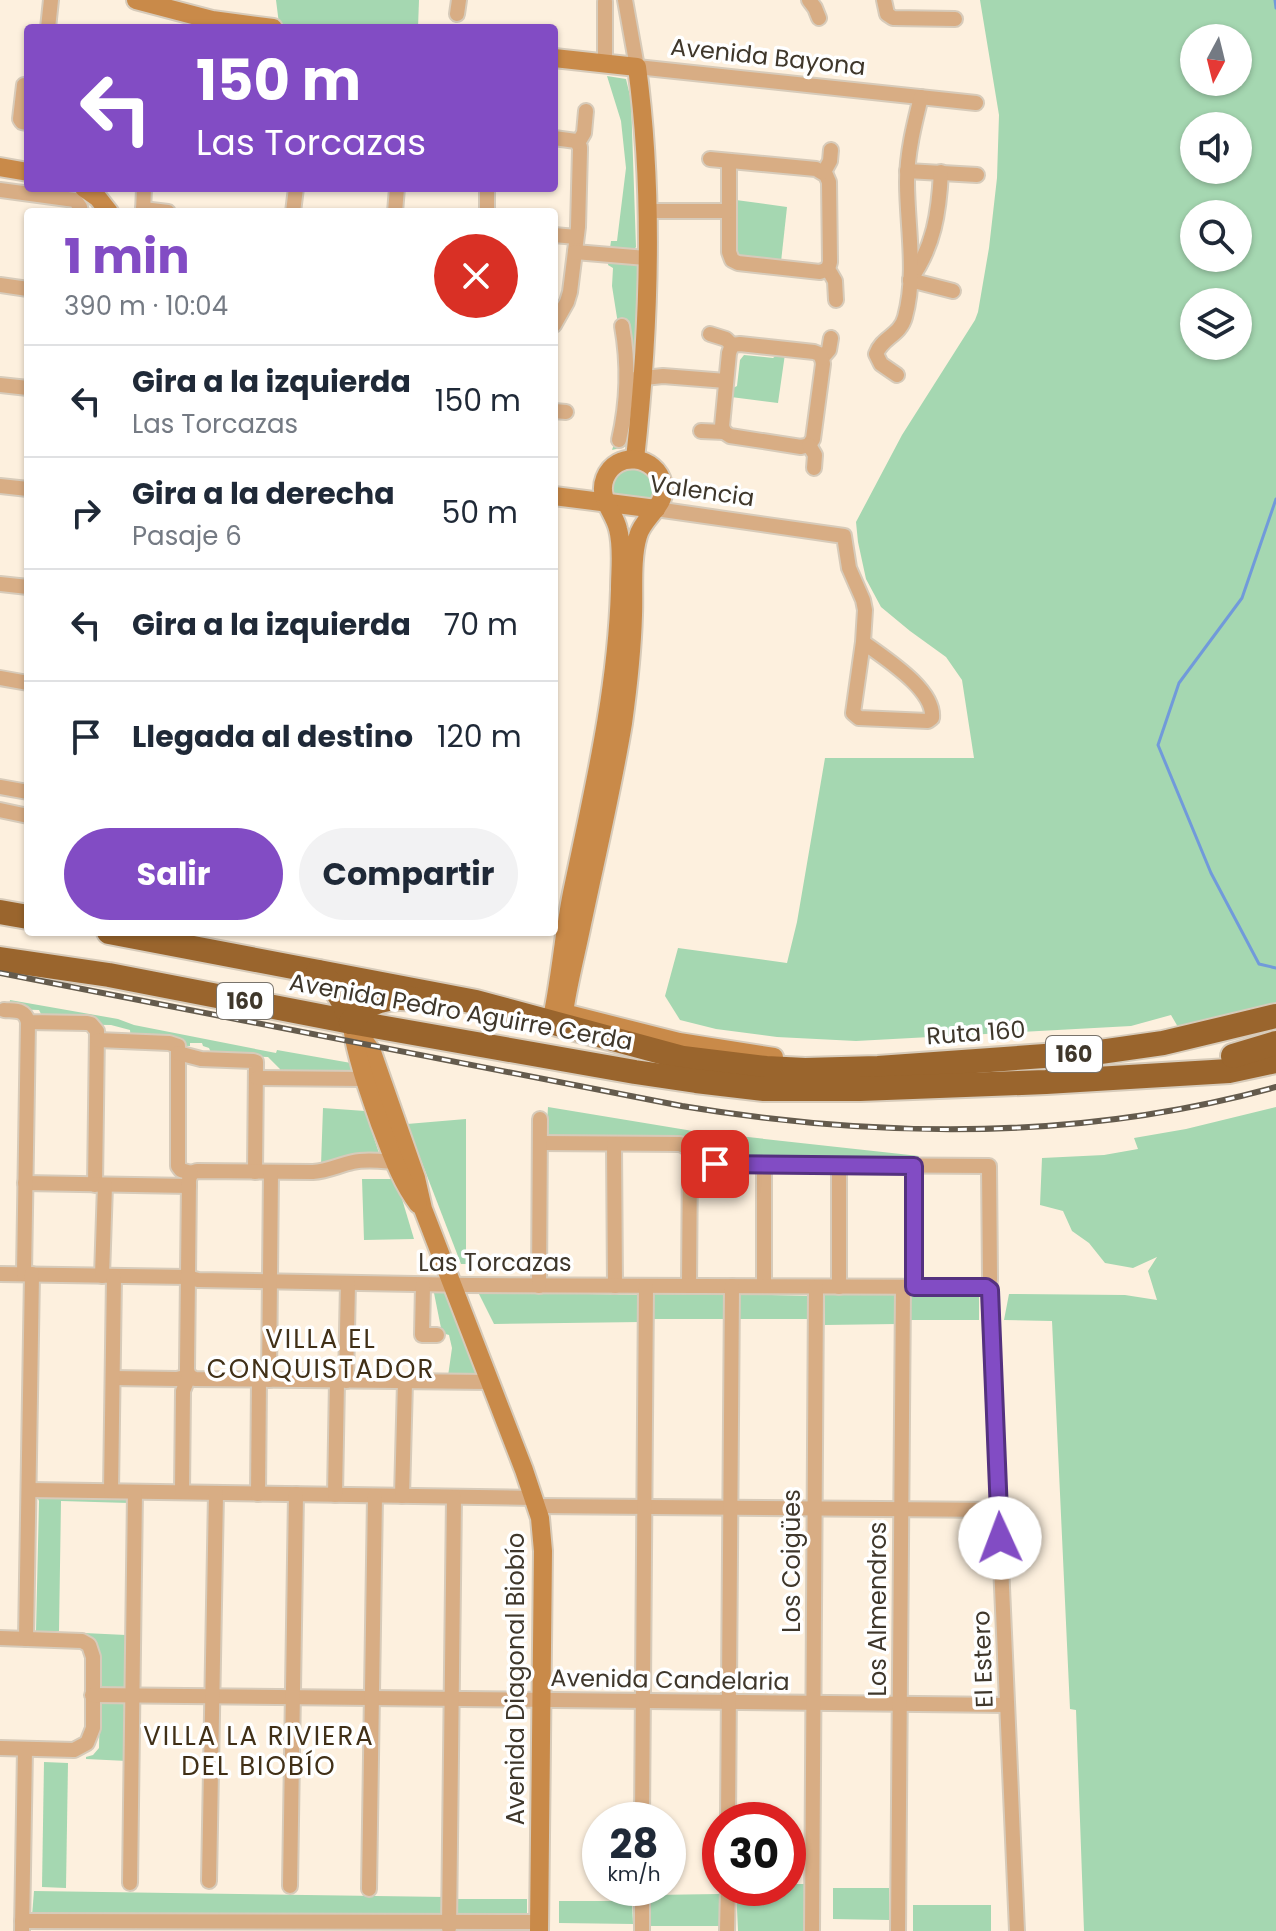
<!DOCTYPE html>
<html lang="es">
<head>
<meta charset="utf-8">
<style>
  :root { --surface:#fff; --page:#f2f2f3; --text:#1f2937; --muted:#747a83; --line:#e0e1e3; --accent:#824cc4 }
  body { margin:0; font-family:Poppins,sans-serif; background:var(--page); color:var(--text); height:100vh; display:flex; flex-direction:column; font-size:30px; white-space:nowrap }
  * { box-sizing:border-box; margin:0 }
  p { font-size:26px; color:var(--muted) }
  .icon { flex:none; width:44px; height:44px; fill:none; stroke:currentColor; stroke-width:2; stroke-linecap:round; stroke-linejoin:round }
  .map { position:relative; flex:1; overflow:hidden }
  .panel { position:absolute; left:24px; top:208px; width:534px; height:728px; display:flex; flex-direction:column; background:var(--surface); border-radius:8px; box-shadow:0 2px 6px #0004 }
  .panel>* { flex:none }
  .guide { position:absolute; left:24px; top:24px; width:534px; height:168px; border-radius:8px; box-shadow:0 2px 6px #0004; background:#824cc4; color:#fff; overflow:hidden }
  .needle { width:52px; rotate:187deg }
  .tools { position:absolute; left:1180px; top:24px; display:grid; gap:16px }
  .tools a { display:grid; place-items:center; width:72px; height:72px; border-radius:50%; background:var(--surface); box-shadow:0 2px 6px #0004; font-size:40px }
  .speed { position:absolute; left:582px; top:1802px; display:flex; gap:16px; font-size:40px; font-weight:700; text-align:center }
  .speed>* { display:grid; place-content:center; width:104px; height:104px; border-radius:50%; background:var(--surface); box-shadow:0 2px 6px #0004; line-height:1 }
  .speed small { font-size:20px; font-weight:400 }
  .speed .limit { border:12px solid #d22; background:#fff; color:#111 }
  .pin { position:absolute; display:grid; place-items:center; width:68px; height:68px; color:#fff; margin:-34px; border-radius:16px; box-shadow:0 4px 12px #0006 }
  .me { position:absolute; width:88px; margin:-44px; rotate:358deg; stroke-linejoin:round; filter:drop-shadow(0 0 6px #0008) }
  .turn { display:flex; align-items:center; gap:28px; height:168px; padding:0 40px; font-size:36px }
  .turn .icon { width:104px; height:104px; stroke-width:2.5 }
  .turn b { display:block; font-size:56px; line-height:68px }
  .round { display:grid; place-items:center; flex:none; width:84px; height:84px; border-radius:42px; background:var(--page) }
  .head { display:flex; align-items:center; justify-content:space-between; height:136px; padding:0 40px }
  h1 { font-size:48px; font-weight:700; line-height:60px; color:var(--accent) }
  .action { display:flex; gap:16px; margin-top:auto; padding:16px 40px }
  .action a { flex:1; height:92px; border-radius:48px; background:var(--accent); color:#fff; font-size:32px; font-weight:700; line-height:92px; text-align:center }
  .action a+a { background:var(--page); color:var(--text) }
  ul { padding:0; list-style:none }
  li { display:flex; align-items:center; gap:24px; height:112px; padding:0 40px; border-top:2px solid var(--line) }
  li div { flex:1 }
  li b { display:block; font-size:30px }
  li em { font-style:normal }
  .map>svg:first-child { display:block }
  .green { fill:#a5d7b1; fill-rule:evenodd }
  .lines { fill:none; stroke-linecap:round; stroke-linejoin:round }
  .stream { stroke:#719ada; stroke-width:3 }
  .street-casing { stroke:#d7cbba; stroke-width:18 }
  .secondary-casing { stroke:#d7cbba; stroke-width:22 }
  .highway-casing { stroke:#d7cbba; stroke-width:28 }
  .street { stroke:#d8ad84; stroke-width:14 }
  .secondary { stroke:#c98a49; stroke-width:18 }
  .highway { stroke:#9a652d; stroke-width:24 }
  .rail-casing { stroke:#645b4d; stroke-width:6 }
  .rail { stroke:#fff; stroke-width:3; stroke-dasharray:9; stroke-linecap:butt }
  .route-casing { stroke:#54317f; stroke-width:20 }
  .route { stroke:#824cc4; stroke-width:14 }
  .labels { text-anchor:middle; stroke-width:7; stroke-linejoin:round; paint-order:stroke }
  .shield { fill:#fff; stroke:#79736b; stroke-width:2 }
  .shield-label { font-size:22px; font-weight:bold; fill:#3f372b }
  .street-label { font-size:24px; fill:#3f372b; stroke:#fff }
  .neighbourhood-label { font-size:26px; letter-spacing:2px; fill:#413017; stroke:#fff }
</style>
</head>
<body>
<div class="map">
<svg width="1276" height="1931" viewBox="0 0 1276 1931">
  <rect width="100%" height="100%" fill="#fdf0de"/>
  <!-- green -->
  <g class="green">
    <path d="M276 0H419L418 28H326L279 24Z"/>
    <path d="M980 0H1276V1006L1178 1027 1171 1015 1131 1026 856 1041 777 1037 716 1029 680 1020 665 996 678 948 787 963 797 922 825 758H974L962 680 946 657 910 631 881 607 866 579 858 542 856 522 902 435 975 320 978 312 989 248 997 178 999 115ZM1194 38H1238V82H1194ZM1194 126H1238V170H1194ZM1194 214H1238V258H1194ZM1194 302H1238V346H1194Z"/>
    <path d="M607 76 626 79 631 100 636 247 632 252 610 248 611 241H617L626 168 621 121Z"/>
    <path d="M736 200 787 207 781 262 736 257 734 253Z"/>
    <path d="M609 260 640 263 628 446 612 450 614 444 623 440 618 324 612 286 613 268 608 265Z"/>
    <path d="M779 353 785 354 778 403 731 397 733 388 737 386 740 360 744 355 773 358Z"/>
    <path d="M626 467 644 469 657 481 654 501 611 496 612 478Z"/>
    <path d="M10 1000 118 1019 134 1025 276 1053 277 1050 351 1063 354 1076H280V1069L268 1057 212 1055 209 1048 203 1046 202 1043H190V1046L138 1044 131 1041 130 1030 111 1025 46 1024 39 1010 9 1009Z"/>
    <path d="M548 1107 693 1131 919 1156V1161L696 1160 695 1140 546 1139Z"/>
    <path d="M1276 1107V1931H1084L1076 1710 1070 1709 1052 1321 1004 1320 1009 1294 1125 1295 1157 1300 1148 1271 1157 1257 1133 1268 1105 1263 1089 1243 1072 1231 1063 1211 1040 1205 1042 1158 1104 1155 1138 1149 1134 1138 1186 1129Z"/>
    <path d="M323 1108 365 1111 379 1153 352 1155 321 1165Z"/>
    <path d="M466 1119V1264H461L407 1124Z"/>
    <path d="M362 1179H396L414 1239 364 1240Z"/>
    <path d="M478 1292 641 1295V1322L494 1324Z"/>
    <path d="M434 1293H450L482 1378 448 1376 452 1348 449 1335 442 1333Z"/>
    <path d="M650 1294 727 1295 726 1319H650Z"/>
    <path d="M737 1294 809 1296 808 1319H737Z"/>
    <rect x="910" y="1294" width="69" height="26"/>
    <path d="M825 1295H897L896 1324 825 1325Z"/>
    <path d="M36 1494 128 1496 129 1503 61 1501 59 1631H36L39 1501Z"/>
    <path d="M84 1633 126 1635 124 1689 97 1688Z"/>
    <path d="M100 1703 127 1704V1761L86 1759V1757L93 1755 99 1748Z"/>
    <path d="M44 1762 68 1763 66 1888 42 1887Z"/>
    <path d="M788 1884H804V1931H738L736 1888H788Z"/>
    <path d="M833 1888H889V1920L833 1919Z"/>
    <path d="M34 1891 446 1897 443 1916H32Z"/>
    <path d="M720 1894V1926H651V1895Z"/>
    <path d="M454 1899H527V1919L455 1918Z"/>
    <path d="M559 1901H632L633 1924 559 1923Z"/>
    <rect x="913" y="1905" width="78" height="26"/>
  </g>
  <g class="lines">
    <!-- stream -->
    <g class="stream">
      <path d="M1275 0 1276 8"/>
      <path d="M1276 499 1242 598 1179 683 1158 745 1211 873 1259 964 1276 968"/>
    </g>
    <!-- street casing -->
    <g class="street-casing">
      <g id="street">
        <path d="M625 0 637 67 976 103"/>
        <path d="M809 0 815 8 819 18"/>
        <path d="M884 0 887 14 893 18 955 19"/>
        <path d="M457 14 459 0"/>
        <path d="M48 28 51 0"/>
        <path d="M605 64V2"/>
        <path d="M24 85 20 119 22 122 28 123"/>
        <path d="M554 138 576 141 580 147V150L578 227 570 292 567 302 554 325"/>
        <path d="M578 143 584 133 586 111"/>
        <path d="M710 159 816 169 826 175 829 182 830 262 828 269 835 281 836 300"/>
        <path d="M729 161V252L732 260 738 263 820 272 828 269"/>
        <path d="M907 171 977 175"/>
        <path d="M824 172 830 161 831 150"/>
        <path d="M0 190 75 200 80 207 81 212"/>
        <path d="M143 209 168 212"/>
        <path d="M647 211H729"/>
        <path d="M143 212 144 188"/>
        <path d="M293 212 296 188"/>
        <path d="M395 212 397 188"/>
        <path d="M487 212V188"/>
        <path d="M554 235 576 237"/>
        <path d="M575 252 646 258"/>
        <path d="M910 280C934 247 939 212 941 172"/>
        <path d="M910 280 953 291"/>
        <path d="M0 285 28 289"/>
        <path d="M710 334 726 339 732 345"/>
        <path d="M897 375 881 364 876 354C882 337 900 336 905 317 917 273 907 226 907 182 907 153 914 125 921 97"/>
        <path d="M635 379 663 376 726 381"/>
        <path d="M0 385 28 388"/>
        <path d="M554 411 566 412"/>
        <path d="M701 431 724 432 730 436 801 447 809 445 813 439 823 364 822 358 829 350 831 338"/>
        <path d="M724 432 722 426 729 353 732 345 740 344 814 352 819 354 822 358"/>
        <path d="M619 440C628 401 629 365 622 326"/>
        <path d="M809 445 815 455 814 468"/>
        <path d="M0 486 28 489"/>
        <path d="M656 509 844 536 849 568 863 600 865 610 863 642 853 713 859 718 928 721 932 718C935 689 884 658 863 642"/>
        <path d="M0 584 28 587"/>
        <path d="M0 678 28 683"/>
        <path d="M0 787 28 792"/>
        <path d="M0 810 28 816"/>
        <path d="M4 1010C16 1011 25 1009 28 1022L87 1023 91 1024 97 1031 95 1185"/>
        <path d="M98 1040 169 1043 178 1046V1166L181 1170 191 1173"/>
        <path d="M178 1053 201 1059 253 1061 256 1062 255 1172"/>
        <path d="M257 1078 364 1079"/>
        <path d="M540 1143 680 1144 687 1147 690 1153 689 1286"/>
        <path d="M614 1144 615 1286"/>
        <path d="M690 1164 989 1166 990 1279 989 1289 1017 1931"/>
        <path d="M764 1165V1286"/>
        <path d="M914 1166V1287"/>
        <path d="M191 1173 197 1171 313 1172C328 1171 339 1165 353 1162 366 1159 381 1161 395 1162"/>
        <path d="M25 1183 189 1186"/>
        <path d="M0 1274 187 1277 198 1280 468 1285 986 1287 989 1289"/>
        <path d="M24 1274 28 1022"/>
        <path d="M102 1276 105 1185"/>
        <path d="M423 1285 422 1335H437"/>
        <path d="M539 1286 540 1119"/>
        <path d="M839 1287V1165"/>
        <path d="M113 1378 177 1379 189 1376 195 1379 490 1382"/>
        <path d="M269 1380 271 1172"/>
        <path d="M346 1381 348 1283"/>
        <path d="M29 1490 534 1498"/>
        <path d="M111 1491 114 1276"/>
        <path d="M182 1492 183 1391 189 1376 187 1370 189 1180 191 1173"/>
        <path d="M258 1494 259 1380"/>
        <path d="M335 1495 337 1381"/>
        <path d="M402 1496 405 1382"/>
        <path d="M537 1506 999 1510"/>
        <path d="M0 1638 82 1641 89 1645 93 1657V1728L87 1743 74 1750 0 1748"/>
        <path d="M26 1639 32 1274"/>
        <path d="M92 1695 1007 1705"/>
        <path d="M642 1820 646 1286"/>
        <path d="M728 1820 732 1286"/>
        <path d="M209 1881 216 1493"/>
        <path d="M130 1883 135 1492"/>
        <path d="M290 1886 296 1494"/>
        <path d="M369 1889 375 1496"/>
        <path d="M22 1921 539 1922"/>
        <path d="M449 1928 454 1497"/>
        <path d="M22 1931 25 1749"/>
        <path d="M642 1931V1888"/>
        <path d="M727 1931 728 1888"/>
        <path d="M812 1931 816 1287"/>
        <path d="M898 1931 903 1287"/>
      </g>
    </g>
    <!-- secondary casing -->
    <g class="secondary-casing">
      <g id="secondary">
        <path d="M136 0 212 20 273 28"/>
        <path d="M554 58 637 67C654 193 649 333 635 459"/>
        <path d="M0 167 28 172"/>
        <path d="M84 188 98 198 109 212"/>
        <path d="M554 496 656 509"/>
        <path d="M552 1013H564L679 1042 774 1057"/>
        <path d="M553 1013C561 973 564 933 572 893 593 792 617 693 620 589 620 570 623 548 618 529 614 511 597 498 605 478 616 450 656 455 663 484 668 505 643 517 638 536 631 559 634 591 633 615 632 651 628 687 623 723 612 790 596 857 582 924 576 954 568 983 564 1013"/>
        <path d="M351 1022 372 1052 416 1178 423 1209 524 1470 540 1518 543 1551 539 1931"/>
        <path d="M352 1027C357 1060 369 1092 380 1124 391 1152 400 1180 418 1204"/>
      </g>
    </g>
    <!-- highway casing -->
    <g class="highway-casing">
      <g id="highway">
        <path d="M0 912 28 917"/>
        <path d="M109 932 476 1002 683 1058 766 1068 805 1070 878 1068 1100 1052 1163 1043 1276 1016"/>
        <path d="M0 959 109 975 351 1022 635 1072 696 1081 764 1089H860L1046 1082 1229 1071 1276 1061"/>
        <path d="M318 972C336 986 344 1000 351 1022"/>
        <path d="M351 1022C365 1002 389 995 413 999"/>
        <path d="M1233 1056 1276 1043"/>
      </g>
    </g>
    <!-- street -->
    <use href="#street" class="street"/>
    <!-- secondary -->
    <use href="#secondary" class="secondary"/>
    <!-- highway -->
    <use href="#highway" class="highway"/>
    <!-- rail casing -->
    <g class="rail-casing">
      <path id="rail" d="M0 973 682 1106C880 1139 1081 1141 1276 1087"/>
    </g>
    <!-- rail -->
    <use href="#rail" class="rail"/>
  </g>
  <g class="lines">
    <!-- route casing -->
    <g class="route-casing">
      <path id="route" d="M715 1164 914 1166V1287H986L990 1290 1000 1538"/>
    </g>
    <!-- route -->
    <use href="#route" class="route"/>
  </g>
  <g class="labels">
    <!-- shield labels -->
    <g class="shield">
      <rect x="217" y="983" width="56" height="36" rx="6"/>
      <rect x="1046" y="1036" width="56" height="36" rx="6"/>
    </g>
    <g class="shield-label">
      <text x="245" y="1009">160</text>
      <text x="1074" y="1062">160</text>
    </g>
    <!-- street labels -->
    <g class="street-label">
      <text transform="translate(768 57) rotate(6)" y="8">Avenida Bayona</text>
      <text transform="translate(702 491) rotate(8)" y="8">Valencia</text>
      <text transform="translate(461 1012) rotate(10)" y="8">Avenida Pedro Aguirre Cerda</text>
      <text transform="translate(976 1033) rotate(-4)" y="8">Ruta 160</text>
      <text x="495" y="1271">Las Torcazas</text>
      <text transform="translate(792 1561) rotate(-90)" y="8">Los Coigües</text>
      <text transform="translate(878 1609) rotate(-90)" y="8">Los Almendros</text>
      <text transform="translate(983 1659) rotate(-92)" y="8">El Estero</text>
      <text transform="translate(516 1679) rotate(-90)" y="8">Avenida Diagonal Biobío</text>
      <text transform="translate(670 1680) rotate(1)" y="8">Avenida Candelaria</text>
    </g>
    <!-- neighbourhood labels -->
    <g class="neighbourhood-label">
      <text x="321" y="1348">VILLA EL<tspan x="321" dy="30">CONQUISTADOR</tspan></text>
      <text x="259" y="1745">VILLA LA RIVIERA<tspan x="259" dy="30">DEL BIOBÍO</tspan></text>
    </g>
  </g>
</svg>
<div class="tools">
<a><svg class="needle" viewBox="-14 -14 28 28"><path d="M0-13l5 13h-10z" fill="#e53935"/><path d="M0 13l5-13h-10z" fill="#747a83"/></svg></a>
<a><svg class="icon" aria-label="sound" viewBox="0 0 24 24"><path d="M4 9h4l5-4v14l-5-4H4zM17 9q2 3 0 6"/></svg></a>
<a><svg class="icon" aria-label="search" viewBox="0 0 24 24"><circle cx="10" cy="10" r="6"/><path d="M15 15l6 6"/></svg></a>
<a><svg class="icon" aria-label="layers" viewBox="0 0 24 24"><path d="M12 4l9 5-9 5-9-5zM3 14l9 5 9-5"/></svg></a>
</div>
<div class="speed"><div>28<small>km/h</small></div><div class="limit">30</div></div>
<div class="pin" style="left:715px;top:1164px;background:#d93025"><svg class="icon" aria-label="arrive" viewBox="0 0 24 24"><path d="M6 21V4h12l-3 4 3 4H6"/></svg></div>
<svg class="me" style="left:1000px;top:1538px" viewBox="-20 -20 40 40"><circle r="19" fill="#fff"/><path d="M0-13L10 11 0 6-10 11z" fill="#824cc4"/></svg>
<div class="guide">
<div class="turn"><svg class="icon" aria-label="left" viewBox="0 0 24 24"><path d="M17 20v-9H6M10 6l-5 5 5 5"/></svg><div><b>150 m</b>Las Torcazas</div></div>
</div>
<section class="panel">
<div class="head"><div><h1>1 min</h1><p>390 m · 10:04</p></div><a class="round" style="background:#d93025;color:#fff"><svg class="icon" aria-label="close" viewBox="0 0 24 24"><path d="M6 6l12 12M18 6L6 18"/></svg></a></div>
<ul>
<li><svg class="icon" aria-label="left" viewBox="0 0 24 24"><path d="M17 20v-9H6M10 6l-5 5 5 5"/></svg><div><b>Gira a la izquierda</b><p>Las Torcazas</p></div><em>150 m</em></li>
<li><svg class="icon" aria-label="right" viewBox="0 0 24 24"><path d="M7 20v-9h11M14 6l5 5-5 5"/></svg><div><b>Gira a la derecha</b><p>Pasaje 6</p></div><em>50 m</em></li>
<li><svg class="icon" aria-label="left" viewBox="0 0 24 24"><path d="M17 20v-9H6M10 6l-5 5 5 5"/></svg><div><b>Gira a la izquierda</b></div><em>70 m</em></li>
<li><svg class="icon" aria-label="arrive" viewBox="0 0 24 24"><path d="M6 21V4h12l-3 4 3 4H6"/></svg><div><b>Llegada al destino</b></div><em>120 m</em></li>
</ul>
<div class="action"><a>Salir</a><a>Compartir</a></div>
</section>
</div>
</body>
</html>
